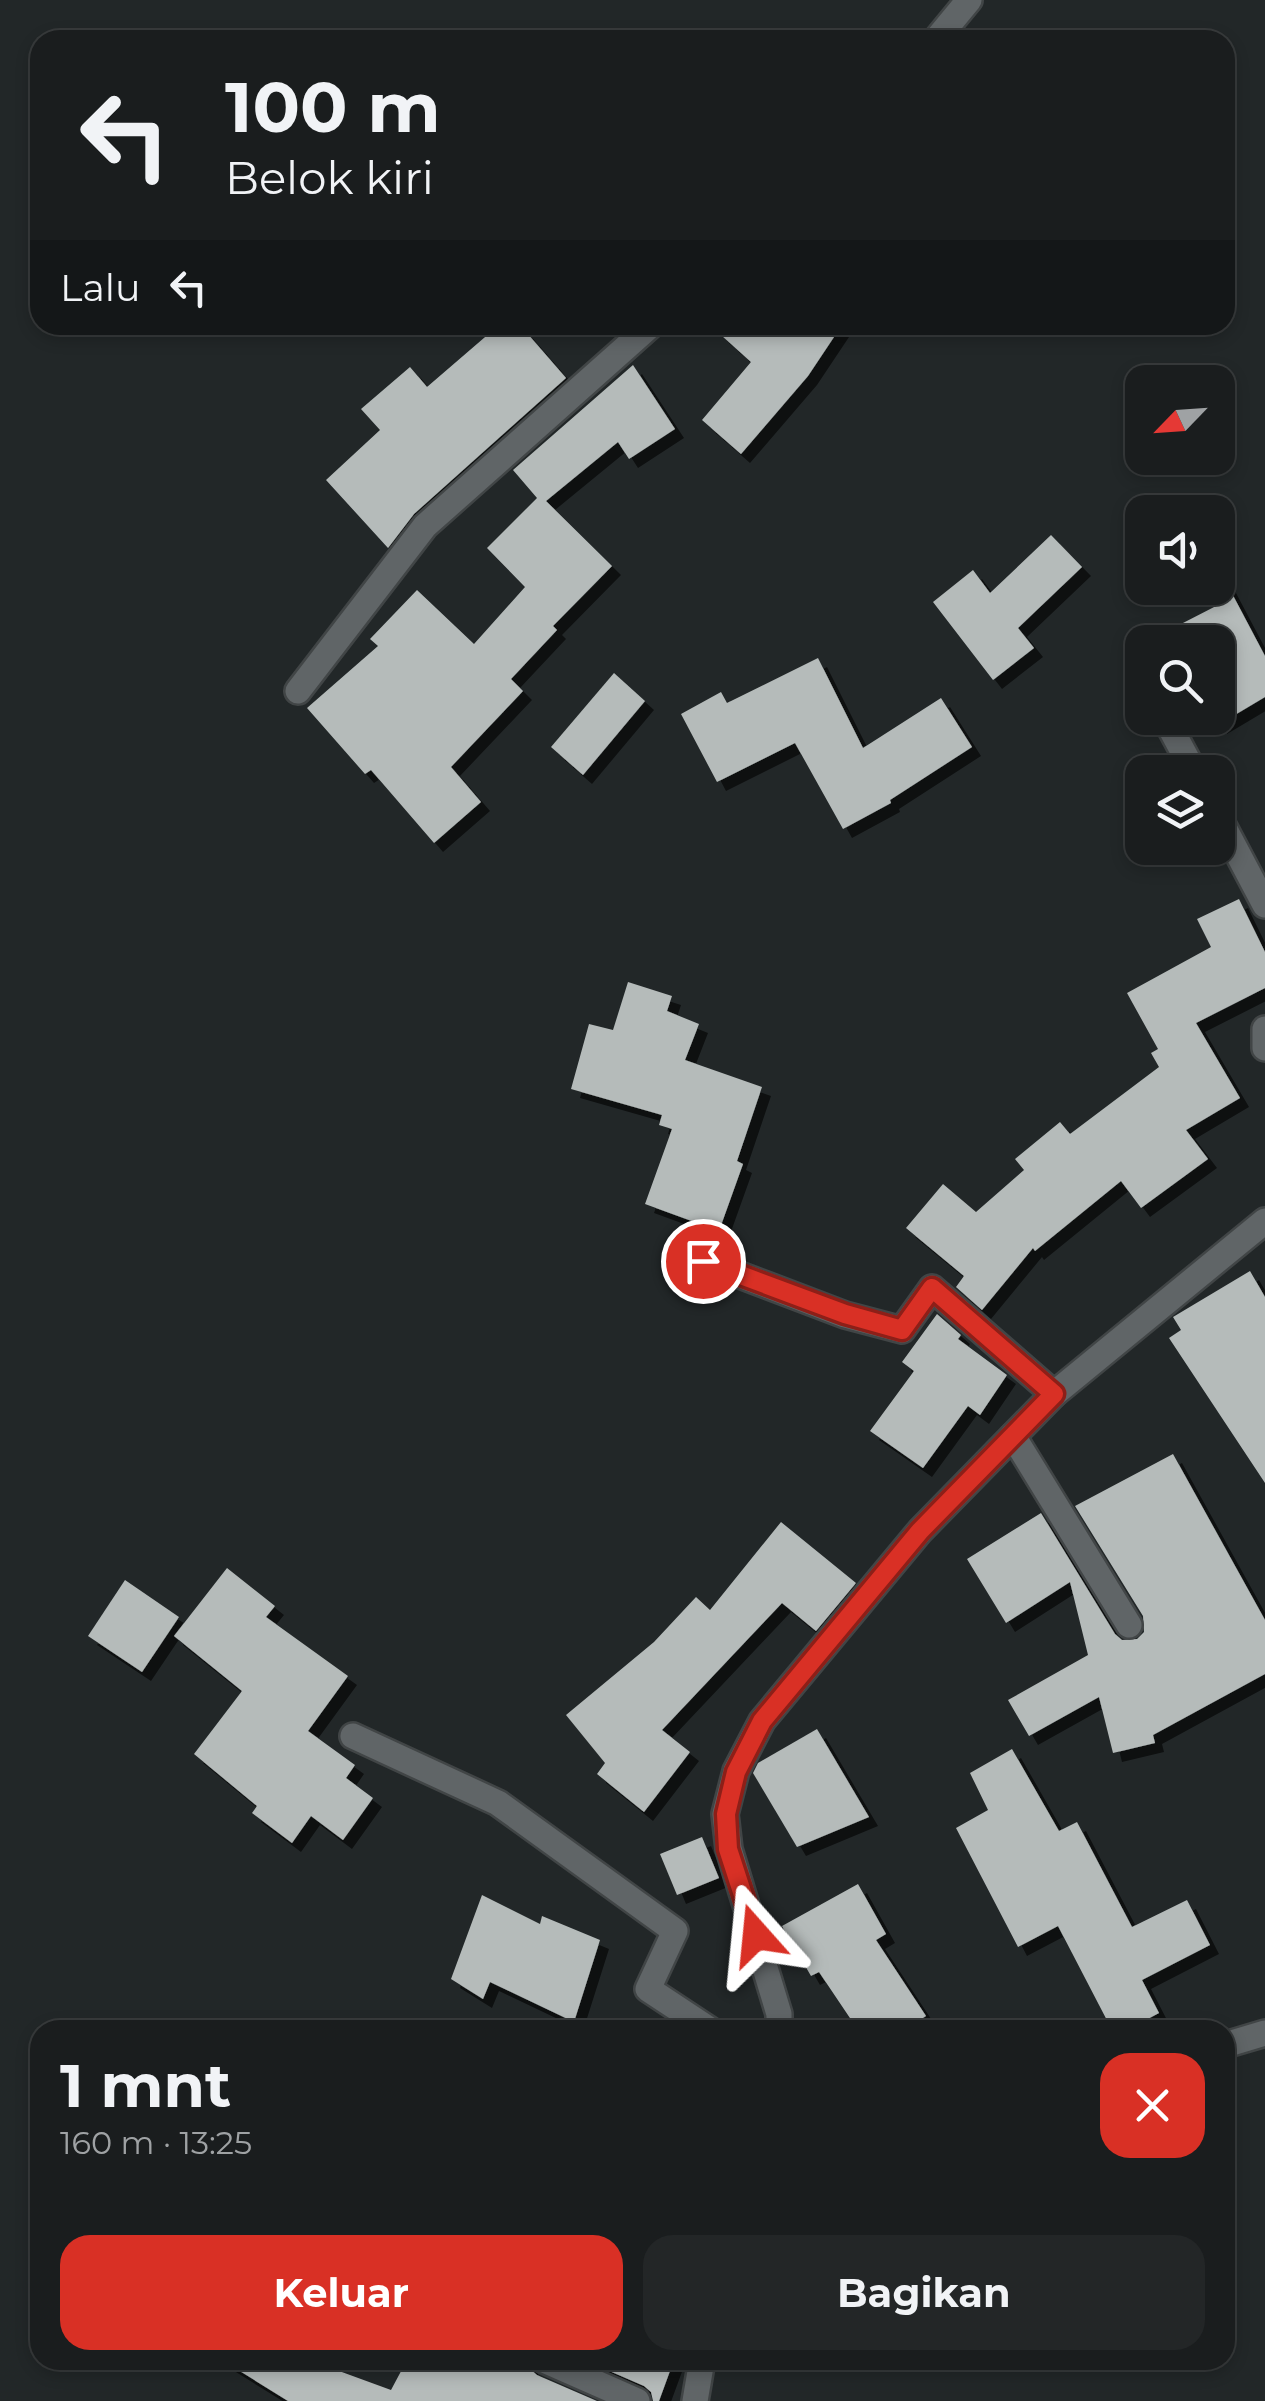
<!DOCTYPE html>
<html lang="id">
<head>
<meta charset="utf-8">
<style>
  :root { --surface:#1a1d1e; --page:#232627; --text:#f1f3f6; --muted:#9fa2a4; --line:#383b3c; --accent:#d93025 }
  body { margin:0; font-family:Montserrat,sans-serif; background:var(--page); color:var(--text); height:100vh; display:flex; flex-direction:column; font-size:38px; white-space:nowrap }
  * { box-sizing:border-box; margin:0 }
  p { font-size:32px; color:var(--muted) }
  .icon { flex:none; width:55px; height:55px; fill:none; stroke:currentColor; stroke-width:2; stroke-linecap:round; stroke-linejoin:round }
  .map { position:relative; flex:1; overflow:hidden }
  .panel { position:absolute; left:30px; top:2020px; width:1205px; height:350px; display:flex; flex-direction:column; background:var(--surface); border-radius:30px; box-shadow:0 5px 15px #0003,0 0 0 2px var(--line) }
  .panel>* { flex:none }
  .top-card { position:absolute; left:30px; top:30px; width:1205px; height:305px; border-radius:30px; box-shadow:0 5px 15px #0003,0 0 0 2px var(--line); background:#1a1d1e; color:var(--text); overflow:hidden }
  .needle { width:65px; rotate:245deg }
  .controls { position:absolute; left:1125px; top:365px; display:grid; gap:20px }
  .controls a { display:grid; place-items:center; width:110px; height:110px; border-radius:20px; background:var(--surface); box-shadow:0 5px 15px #0003,0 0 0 2px var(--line); font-size:50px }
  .pin { position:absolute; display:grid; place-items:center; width:85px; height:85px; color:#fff; margin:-42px; border:5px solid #fff; border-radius:50%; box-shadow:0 2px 10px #0007 }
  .me { position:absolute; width:110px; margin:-55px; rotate:342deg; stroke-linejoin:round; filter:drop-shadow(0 0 8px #0008) }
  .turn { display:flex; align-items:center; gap:35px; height:210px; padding:0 30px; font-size:45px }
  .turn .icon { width:130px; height:130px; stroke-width:2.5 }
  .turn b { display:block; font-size:70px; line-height:85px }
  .then { display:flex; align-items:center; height:95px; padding:0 30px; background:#0003; gap:20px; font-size:38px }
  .round { display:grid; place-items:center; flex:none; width:105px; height:105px; border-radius:30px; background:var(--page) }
  .head { display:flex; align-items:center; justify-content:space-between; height:170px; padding:0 30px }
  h1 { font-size:60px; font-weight:700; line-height:75px }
  .primary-button { display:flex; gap:20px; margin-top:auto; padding:20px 30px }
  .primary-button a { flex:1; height:115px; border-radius:30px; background:var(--accent); color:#fff; font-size:40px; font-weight:700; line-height:115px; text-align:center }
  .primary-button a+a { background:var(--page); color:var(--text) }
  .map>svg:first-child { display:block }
  .building { fill:#b5bbba; filter:url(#shadow) }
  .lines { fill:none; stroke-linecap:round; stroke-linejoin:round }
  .street-casing { stroke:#414546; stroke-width:30 }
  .street { stroke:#606567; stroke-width:25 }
  .route-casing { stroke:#8d1f18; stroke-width:25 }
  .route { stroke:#d93025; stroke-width:18 }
</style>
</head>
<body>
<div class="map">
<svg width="1265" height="2401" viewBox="0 0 1265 2401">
  <defs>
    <filter id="shadow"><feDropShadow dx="9" dy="9" stdDeviation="0" flood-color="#0009"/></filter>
  </defs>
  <rect width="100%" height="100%" fill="#222728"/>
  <!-- building -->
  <g class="building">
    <path d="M499 325H520L566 378 414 514 388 548 326 480 380 430 361 409 410 367 427 387Z"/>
    <path d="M710 325H842L808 376 741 454 702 420 751 362Z"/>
    <path d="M633 365 675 429 629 459 618 442 546 501 612 566 553 626 557 630 511 679 523 691 451 767 481 802 434 843 371 770 365 774 307 708 378 646 370 639 417 590 474 644 525 587 487 548 537 498 513 470Z"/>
    <path d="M1051 535 1082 567 1018 628 1034 648 993 680 933 602 973 570 990 593Z"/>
    <path d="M1218 567 1265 656V697L1218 725V642H1146L1218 605Z"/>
    <path d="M818 658 863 748 941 698 972 747 890 800 891 803 843 829 795 743 717 782 681 714 721 692 727 703Z"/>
    <path d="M614 673 645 701 583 775 551 747Z"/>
    <path d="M1239 899 1265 952V988L1196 1023 1240 1098 1186 1130 1208 1159 1141 1208 1121 1181 1035 1251 1033 1248 982 1310 956 1287 964 1276 906 1228 943 1184 976 1212 1024 1170 1015 1159 1060 1122 1070 1134 1159 1067 1151 1053 1158 1049 1127 993 1211 947 1197 919Z"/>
    <path d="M628 982 672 996 667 1011 699 1024 685 1060 762 1087 737 1161 743 1164 719 1231 645 1204 672 1129 659 1125 662 1115 571 1089 589 1024 613 1030Z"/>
    <path d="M1250 1271 1265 1297V1483L1169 1338 1181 1330 1173 1317Z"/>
    <path d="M937 1314 961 1335 958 1339 1007 1375 980 1415 968 1406 923 1468 870 1431 914 1371 902 1362Z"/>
    <path d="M1173 1454 1265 1620V1674L1153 1735 1155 1743 1113 1753 1099 1697 1029 1736 1008 1700 1088 1655 1070 1582 1006 1623 967 1559 1041 1513 1115 1634 1122 1640 1137 1639 1144 1632 1143 1616 1075 1506Z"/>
    <path d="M781 1522 856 1583 816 1631 782 1603 662 1730 690 1752 644 1812 597 1774 605 1763 566 1715 654 1642 696 1597 710 1610Z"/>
    <path d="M227 1568 275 1606 266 1617 348 1676 308 1731 355 1765 346 1778 373 1798 343 1840 311 1816 292 1843 252 1813 257 1806 194 1754 242 1691 174 1636Z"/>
    <path d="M125 1580 179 1617 142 1672 88 1636Z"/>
    <path d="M817 1729 869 1817 797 1847 753 1773 758 1763Z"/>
    <path d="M1012 1749 1059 1831 1077 1822 1132 1927 1187 1900 1210 1945 1142 1980 1159 2013 1127 2030H1112L1058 1926 1018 1947 956 1828 988 1810 970 1773Z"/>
    <path d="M702 1837 719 1878 677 1895 660 1854Z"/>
    <path d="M858 1884 886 1934 876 1940 926 2016 904 2030H858L819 1972 811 1976 782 1926Z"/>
    <path d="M482 1895 540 1924 542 1916 600 1940 574 2022 490 1982 483 1999 451 1979Z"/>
    <path d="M222 2360H309L391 2390 407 2360H528L530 2369 537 2375 597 2401H288Z"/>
    <path d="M584 2360H674L659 2401H653L651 2392 644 2386Z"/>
  </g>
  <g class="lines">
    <!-- street casing -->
    <g class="street-casing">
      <g id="street">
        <path d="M936 40 969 0"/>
        <path d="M298 691 425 526 651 325"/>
        <path d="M1165 718 1194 772"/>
        <path d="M1218 816 1265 905"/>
        <path d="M1265 1029V1048"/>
        <path d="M703 1261 845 1315 902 1330 932 1288 1054 1394"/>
        <path d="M1013 1436 1129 1625"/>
        <path d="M353 1736 498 1803 675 1931 648 1989 710 2030"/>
        <path d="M779 2030V2014L729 1849 725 1814 736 1771 762 1721 920 1531 1054 1394 1265 1221"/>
        <path d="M1225 2045 1265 2033"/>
        <path d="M544 2360 637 2401"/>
        <path d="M695 2401 702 2360"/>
      </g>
    </g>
    <!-- street -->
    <use href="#street" class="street"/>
  </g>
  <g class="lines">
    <!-- route casing -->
    <g class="route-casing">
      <path id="route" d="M703 1261 845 1314 902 1330 932 1288 1054 1394 920 1531 762 1721 736 1772 726 1814 728 1849 756 1935"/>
    </g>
    <!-- route -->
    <use href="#route" class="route"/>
  </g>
</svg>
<div class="controls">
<a><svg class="needle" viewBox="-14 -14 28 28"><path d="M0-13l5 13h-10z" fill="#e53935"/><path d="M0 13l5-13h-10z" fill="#9fa2a4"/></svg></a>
<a><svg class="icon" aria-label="sound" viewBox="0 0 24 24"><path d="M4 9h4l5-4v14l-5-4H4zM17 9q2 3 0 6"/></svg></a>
<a><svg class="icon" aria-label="search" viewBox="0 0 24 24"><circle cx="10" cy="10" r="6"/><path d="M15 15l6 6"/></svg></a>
<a><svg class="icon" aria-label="layers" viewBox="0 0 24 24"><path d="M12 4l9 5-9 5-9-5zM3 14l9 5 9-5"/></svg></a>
</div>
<div class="pin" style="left:703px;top:1261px;background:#d93025"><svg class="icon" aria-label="arrive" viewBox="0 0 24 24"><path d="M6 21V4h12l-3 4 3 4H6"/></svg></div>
<svg class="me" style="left:756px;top:1935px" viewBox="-20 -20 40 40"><path d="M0-17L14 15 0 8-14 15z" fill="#d93025" stroke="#fff" stroke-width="4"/></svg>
<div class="top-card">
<div class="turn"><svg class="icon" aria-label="left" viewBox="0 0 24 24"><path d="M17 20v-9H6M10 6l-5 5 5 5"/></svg><div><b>100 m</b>Belok kiri</div></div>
<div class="then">Lalu<svg class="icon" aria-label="left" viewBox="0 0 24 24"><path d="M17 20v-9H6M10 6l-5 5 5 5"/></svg></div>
</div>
<section class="panel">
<div class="head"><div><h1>1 mnt</h1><p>160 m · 13:25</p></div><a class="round" style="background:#d93025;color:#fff"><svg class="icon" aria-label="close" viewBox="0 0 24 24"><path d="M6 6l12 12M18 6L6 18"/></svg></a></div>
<div class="primary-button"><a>Keluar</a><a>Bagikan</a></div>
</section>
</div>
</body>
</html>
